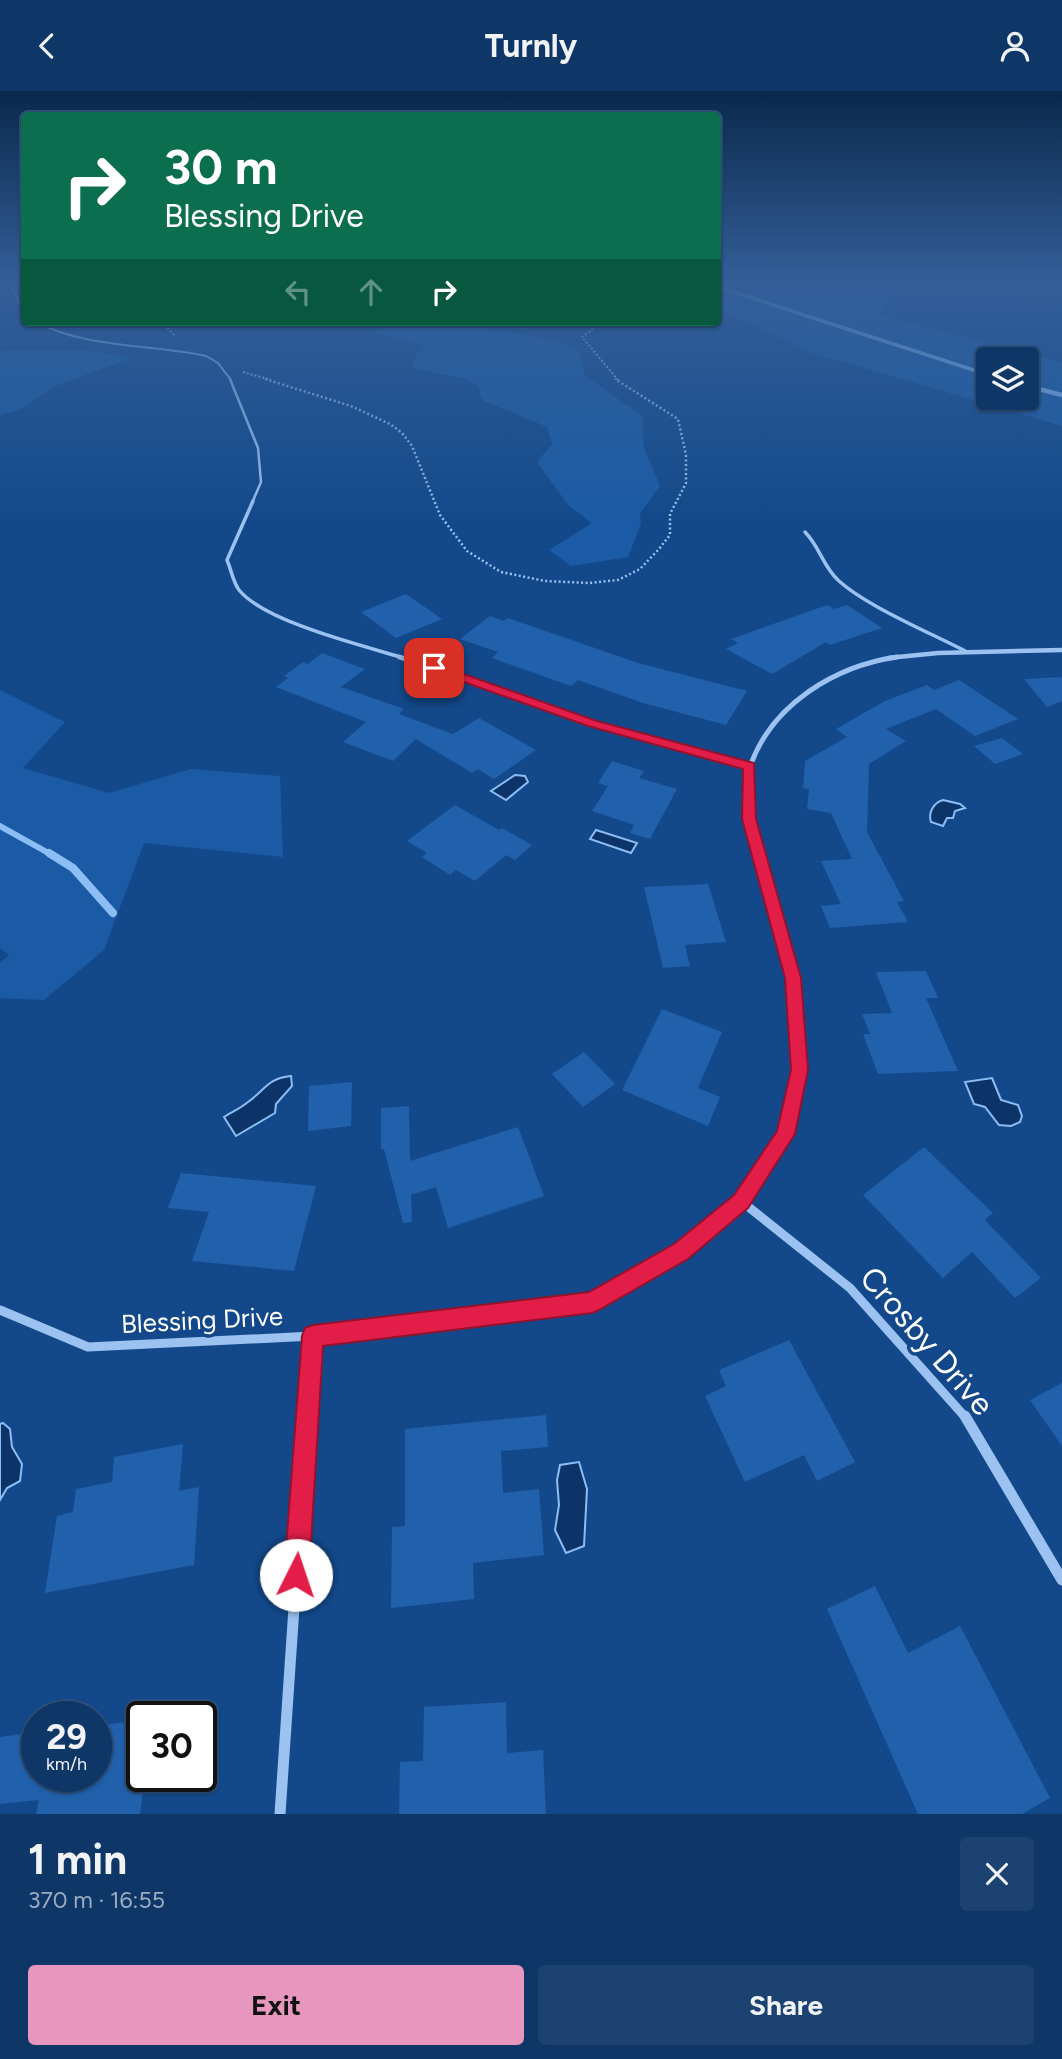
<!DOCTYPE html>
<html lang="en">
<head>
<meta charset="utf-8">
<style>
  :root { --surface:#0e3768; --page:#1c4271; --text:#f1f3f6; --muted:#9bacc0; --line:#2e517c; --accent:#e797bd }
  body { margin:0; font-family:Figtree,sans-serif; background:var(--page); color:var(--text); height:100vh; display:flex; flex-direction:column; font-size:26px; white-space:nowrap }
  * { box-sizing:border-box; margin:0 }
  p { font-size:23px; color:var(--muted) }
  .icon { flex:none; width:38px; height:38px; fill:none; stroke:currentColor; stroke-width:2; stroke-linecap:round; stroke-linejoin:round }
  .map { position:relative; height:1723px; overflow:hidden }
  .sheet { display:flex; flex-direction:column; background:var(--surface); flex:1 }
  .sheet>* { flex:none }
  .top-card { position:absolute; left:21px; top:21px; width:700px; height:214px; border-radius:7px; box-shadow:0 2px 5px #0004,0 0 0 2px var(--line); background:#0b6e4f; color:#fff; overflow:hidden }
  .buttons { position:absolute; left:976px; top:256px; display:grid; gap:14px }
  .buttons a { display:grid; place-items:center; width:63px; height:63px; border-radius:7px; background:var(--surface); box-shadow:0 2px 5px #0004,0 0 0 2px var(--line); font-size:35px }
  .speed { position:absolute; left:21px; top:1610px; display:flex; gap:14px; font-size:35px; font-weight:700; text-align:center }
  .speed>* { display:grid; place-content:center; width:91px; height:91px; border-radius:50%; background:var(--surface); box-shadow:0 2px 5px #0004,0 0 0 2px var(--line); line-height:1 }
  .speed small { font-size:18px; font-weight:400 }
  .speed .limit { border:4px solid #111; border-radius:10px; background:#fff; color:#111 }
  .pin { position:absolute; display:grid; place-items:center; width:60px; height:60px; color:#fff; margin:-30px; border-radius:14px; box-shadow:0 4px 10px #0006 }
  .me { position:absolute; width:77px; margin:-38px; rotate:4deg; stroke-linejoin:round; filter:drop-shadow(0 0 5px #0008) }
  .turn { display:flex; align-items:center; gap:24px; height:147px; padding:0 28px; font-size:32px }
  .turn .icon { width:91px; height:91px; stroke-width:2.5 }
  .turn b { display:block; font-size:49px; line-height:60px }
  .lanes { display:flex; align-items:center; height:66px; padding:0 28px; background:#0003; justify-content:center; gap:35px; direction:ltr }
  .lanes .off { opacity:.35 }
  .round { display:grid; place-items:center; flex:none; width:74px; height:74px; border-radius:7px; background:var(--page) }
  .overview { display:flex; align-items:center; justify-content:space-between; height:119px; padding:0 28px }
  h1 { font-size:42px; font-weight:700; line-height:52px }
  .button { display:flex; gap:14px; margin-top:auto; padding:14px 28px }
  .button a { flex:1; height:80px; border-radius:7px; background:var(--accent); color:#111; font-size:28px; font-weight:700; line-height:80px; text-align:center }
  .button a+a { background:var(--page); color:var(--text) }
  header { display:flex; justify-content:space-between; align-items:center; height:91px; padding:0 28px; background:var(--surface); font-size:32px; font-weight:700 }
  .map>svg:first-child { display:block }
  .green { fill:#1b5ba5; fill-rule:evenodd }
  .water { fill:#0c3468; stroke:#8cbdf4; stroke-width:2 }
  .lines { fill:none; stroke-linecap:round; stroke-linejoin:round }
  .stream-far3 { stroke:#8cbdf4; stroke-width:3.5 }
  .stream-far2 { stroke:#8cbdf4; stroke-width:4.5 }
  .stream-far1 { stroke:#8cbdf4; stroke-width:6 }
  .stream { stroke:#8cbdf4; stroke-width:8 }
  .building { fill:#2160ab }
  .path-far1 { stroke:#9bc2f0; stroke-width:2; stroke-dasharray:2 2; stroke-linecap:butt }
  .path { stroke:#9bc2f0; stroke-width:2.5; stroke-dasharray:2 2.5; stroke-linecap:butt }
  .service-far3 { stroke:#9bc2f0; stroke-width:2 }
  .service-far2 { stroke:#9bc2f0; stroke-width:2.5 }
  .service-far1 { stroke:#9bc2f0; stroke-width:3.5 }
  .service { stroke:#9bc2f0; stroke-width:4.5 }
  .minor-far4 { stroke:#9bc2f0; stroke-width:4.5 }
  .minor-far3 { stroke:#9bc2f0; stroke-width:5 }
  .minor-far2 { stroke:#9bc2f0; stroke-width:7 }
  .minor-far1 { stroke:#9bc2f0; stroke-width:9 }
  .minor { stroke:#9bc2f0; stroke-width:11 }
  .route { fill:#e11d48; stroke:#92132f; stroke-width:2 }
  .labels { text-anchor:middle; stroke-width:7; stroke-linejoin:round; paint-order:stroke }
  .street-label { font-size:26px; fill:#fff; stroke:#13498b }
  .near-street-label { font-size:32px; fill:#fff; stroke:#13498b }
</style>
</head>
<body>
<header><svg class="icon" aria-label="back" viewBox="0 0 24 24"><path d="M15 5l-7 7 7 7"/></svg>Turnly<svg class="icon" aria-label="person" viewBox="0 0 24 24"><circle cx="12" cy="8" r="4"/><path d="M4 21q1-7 8-7t8 7"/></svg></header>
<div class="map">
<svg width="1062" height="1723" viewBox="0 0 1062 1723">
  <rect width="100%" height="100%" fill="#13498b"/>
  <!-- green -->
  <g class="green">
    <path d="M718 191H902L879 224 1062 271V335L813 262 718 218ZM989 268H1027V306H989Z"/>
    <path d="M393 231H545L489 238 548 248 579 259 585 285 643 325V354L660 395 640 422 641 433 628 466 571 475 549 459 592 432 568 414 537 371 552 353 547 336 482 309 478 295 462 287 412 277 416 263 426 255 373 242Z"/>
    <path d="M29 258 95 260 132 267 55 295 21 318 0 324V260Z"/>
    <path d="M0 599 65 631 23 677 109 702 191 678 280 685 283 766 144 752 104 859 44 909 0 907V872L9 864 0 857Z"/>
  </g>
  <!-- water -->
  <g class="water">
    <path d="M515 684 525 685 528 691 506 709 491 700Z"/>
    <path d="M943 709 960 713 965 717 955 720 953 727H947L943 735 931 731C928 722 933 712 943 709Z"/>
    <path d="M596 739 637 752 631 762 590 748Z"/>
    <path d="M291 985 292 995 276 1013 275 1022 236 1045 224 1026C232 1021 241 1017 248 1011 265 999 268 987 291 985Z"/>
    <path d="M992 987 1001 1009 1018 1014 1022 1025 1020 1031 1011 1035 999 1034 985 1016 974 1013 965 991Z"/>
    <path d="M3 1332 10 1338 12 1356 22 1373 20 1390 7 1397 0 1409V1333Z"/>
    <path d="M579 1371 587 1398 584 1455 566 1462 555 1439 559 1414 557 1389 560 1374Z"/>
  </g>
  <g class="lines">
    <!-- stream-far3 -->
    <g class="stream-far3">
      <path d="M718 194 730 191"/>
      <path d="M718 196 989 284"/>
    </g>
    <!-- stream-far2 -->
    <path class="stream-far2" d="M1027 295 1062 304"/>
    <!-- stream-far1 -->
    <path class="stream-far1" d="M0 735 52 764"/>
    <!-- stream -->
    <path class="stream" d="M49 762 73 777 113 822"/>
  </g>
  <!-- building -->
  <g class="building">
    <path d="M406 503 442 528 396 547 361 521Z"/>
    <path d="M827 514 834 518 847 514 882 537 830 554 826 551 772 583 726 558 738 552 731 548Z"/>
    <path d="M490 525 504 530 508 527 638 572 747 600 726 634 643 612 578 589 571 595 492 567 498 561 460 548Z"/>
    <path d="M322 562 365 578 341 596 404 618 399 623 453 643 479 627 536 659 494 688 478 678 472 682 416 648 393 670 343 651 366 631 276 596 288 587 284 585 303 571 308 573Z"/>
    <path d="M1062 586V610L1047 616 1024 588Z"/>
    <path d="M959 589 1018 628 975 645 936 618 886 638 906 650 869 673 867 741 904 810 897 811 908 831 830 837 821 815 841 813 821 770 852 768 831 722 807 718 809 698 803 697 805 670 847 646 836 638 885 610 927 594 934 599Z"/>
    <path d="M1002 647 1023 663 995 673 974 655Z"/>
    <path d="M612 670 644 680 639 687 677 698 650 748 630 742 634 734 592 720 608 695 598 692Z"/>
    <path d="M455 714 499 739 502 737 532 754 515 769 506 764 475 790 456 779 450 784 422 766 427 762 407 750Z"/>
    <path d="M708 793 726 851 685 854 690 875 663 877 644 796Z"/>
    <path d="M926 880 938 907H926L958 980 878 983 863 943H870L862 923 892 922 876 881Z"/>
    <path d="M662 918 722 941 698 997 720 1006 708 1035 622 999Z"/>
    <path d="M584 961 615 993 583 1016 552 983Z"/>
    <path d="M352 991 351 1035 308 1040 309 995Z"/>
    <path d="M409 1015 410 1070 518 1036 544 1105 448 1137 436 1096 411 1104 412 1131 403 1132 384 1058H381V1017Z"/>
    <path d="M924 1056 993 1122 985 1129 1041 1187 1015 1207 972 1161 943 1187 863 1104Z"/>
    <path d="M181 1082 316 1095 294 1180 192 1170 209 1121 168 1117Z"/>
    <path d="M789 1249 855 1371 817 1390 804 1364 745 1391 705 1305 726 1295 719 1279Z"/>
    <path d="M1062 1292V1355L1030 1309Z"/>
    <path d="M546 1324 548 1356 501 1360 503 1402 539 1398 544 1464 473 1472 474 1508 391 1517 392 1436 405 1435V1338Z"/>
    <path d="M183 1353 179 1400 199 1396 194 1474 45 1502 57 1425 73 1421 76 1398 112 1391 114 1366Z"/>
    <path d="M875 1495 908 1562 960 1535 1050 1707 1022 1723H918L827 1518Z"/>
    <path d="M506 1611 507 1662 543 1659 546 1723H399L400 1671 423 1670 424 1616Z"/>
    <path d="M142 1629V1685H145L140 1723H36L39 1709 0 1713V1646L37 1641V1685H96V1635Z"/>
  </g>
  <g class="lines">
    <!-- path-far1 -->
    <g class="path-far1">
      <path d="M162 231 175 245"/>
      <path d="M603 231 582 246 618 289"/>
      <path d="M243 281 271 289"/>
    </g>
    <!-- path -->
    <path class="path" d="M265 288 351 315 390 333 402 342 412 355 440 424 467 460 501 481 545 490 590 492 618 489 640 478 659 458 670 444V423L686 392V364L678 328 615 288"/>
    <!-- service-far3 -->
    <g class="service-far3">
      <path d="M5 192 13 198 24 222"/>
      <path d="M37 231C87 258 152 253 206 265L218 272 231 289"/>
    </g>
    <!-- service-far2 -->
    <path class="service-far2" d="M230 288 258 357 261 391 252 412"/>
    <!-- service-far1 -->
    <g class="service-far1">
      <path d="M253 410 227 469C231 478 233 491 239 499 265 531 364 555 404 567"/>
      <path d="M805 441C820 456 823 476 839 490 868 516 931 542 967 561"/>
    </g>
    <!-- service -->
    <path class="service" d="M399 566 434 577"/>
    <!-- minor-far4 -->
    <path class="minor-far4" d="M888 567 938 562 1062 559"/>
    <!-- minor-far3 -->
    <g class="minor-far3">
      <path d="M434 577 593 632 750 675"/>
      <path d="M759 764C752 740 742 697 751 673 773 613 835 575 897 566"/>
    </g>
    <!-- minor-far2 -->
    <path class="minor-far2" d="M758 762C781 844 810 927 792 1012"/>
    <!-- minor-far1 -->
    <g class="minor-far1">
      <path d="M741 1110 850 1197 966 1327"/>
      <path d="M0 1219 88 1256 313 1245 592 1211 681 1160 741 1110 785 1043 792 1011"/>
      <path d="M307 1327 313 1245"/>
    </g>
    <!-- minor -->
    <g class="minor">
      <path d="M965 1325 1062 1489"/>
      <path d="M280 1723 307 1325"/>
    </g>
  </g>
  <!-- sky -->
  <linearGradient id="sky" x2="0" y2="1"><stop stop-color="#0a284c"/><stop offset="0.44" stop-color="#335f98"/><stop offset="1" stop-color="#335f98" stop-opacity="0"/></linearGradient>
  <rect width="1062" height="432" fill="url(#sky)"/>
  <!-- route -->
  <path class="route" d="M430 574H438L597 630 754 672 756 728 801 887 808 979 795 1043 748 1117 688 1168 599 1219 592 1222 323 1255 309 1484 305 1493 296 1497 287 1493 284 1484 302 1245 305 1237 313 1234 589 1201 674 1153 734 1104 777 1040 791 979 785 887 742 728 743 678 588 635 430 579Z"/>
  <g class="labels">
    <!-- street labels -->
    <g class="street-label">
      <text transform="translate(202 1229) rotate(-3)" y="9">Blessing Drive</text>
    </g>
    <!-- near-street labels -->
    <g class="near-street-label">
      <text transform="translate(927 1250) rotate(49)" y="11">Crosby Drive</text>
    </g>
  </g>
</svg>
<div class="buttons">
<a><svg class="icon" aria-label="layers" viewBox="0 0 24 24"><path d="M12 4l9 5-9 5-9-5zM3 14l9 5 9-5"/></svg></a>
</div>
<div class="speed"><div>29<small>km/h</small></div><div class="limit">30</div></div>
<div class="pin" style="left:434px;top:577px;background:#d93025"><svg class="icon" aria-label="arrive" viewBox="0 0 24 24"><path d="M6 21V4h12l-3 4 3 4H6"/></svg></div>
<svg class="me" style="left:296px;top:1484px" viewBox="-20 -20 40 40"><circle r="19" fill="#fff"/><path d="M0-13L10 11 0 6-10 11z" fill="#e11d48"/></svg>
<div class="top-card">
<div class="turn"><svg class="icon" aria-label="right" viewBox="0 0 24 24"><path d="M7 20v-9h11M14 6l5 5-5 5"/></svg><div><b>30 m</b>Blessing Drive</div></div>
<div class="lanes"><svg class="icon off" aria-label="left" viewBox="0 0 24 24"><path d="M17 20v-9H6M10 6l-5 5 5 5"/></svg><svg class="icon off" aria-label="ahead" viewBox="0 0 24 24"><path d="M12 20V5M6 11l6-6 6 6"/></svg><svg class="icon" aria-label="right" viewBox="0 0 24 24"><path d="M7 20v-9h11M14 6l5 5-5 5"/></svg></div>
</div>
</div>
<section class="sheet">
<div class="overview"><div><h1>1 min</h1><p>370 m · 16:55</p></div><a class="round"><svg class="icon" aria-label="close" viewBox="0 0 24 24"><path d="M6 6l12 12M18 6L6 18"/></svg></a></div>
<div class="button"><a>Exit</a><a>Share</a></div>
</section>
</body>
</html>
